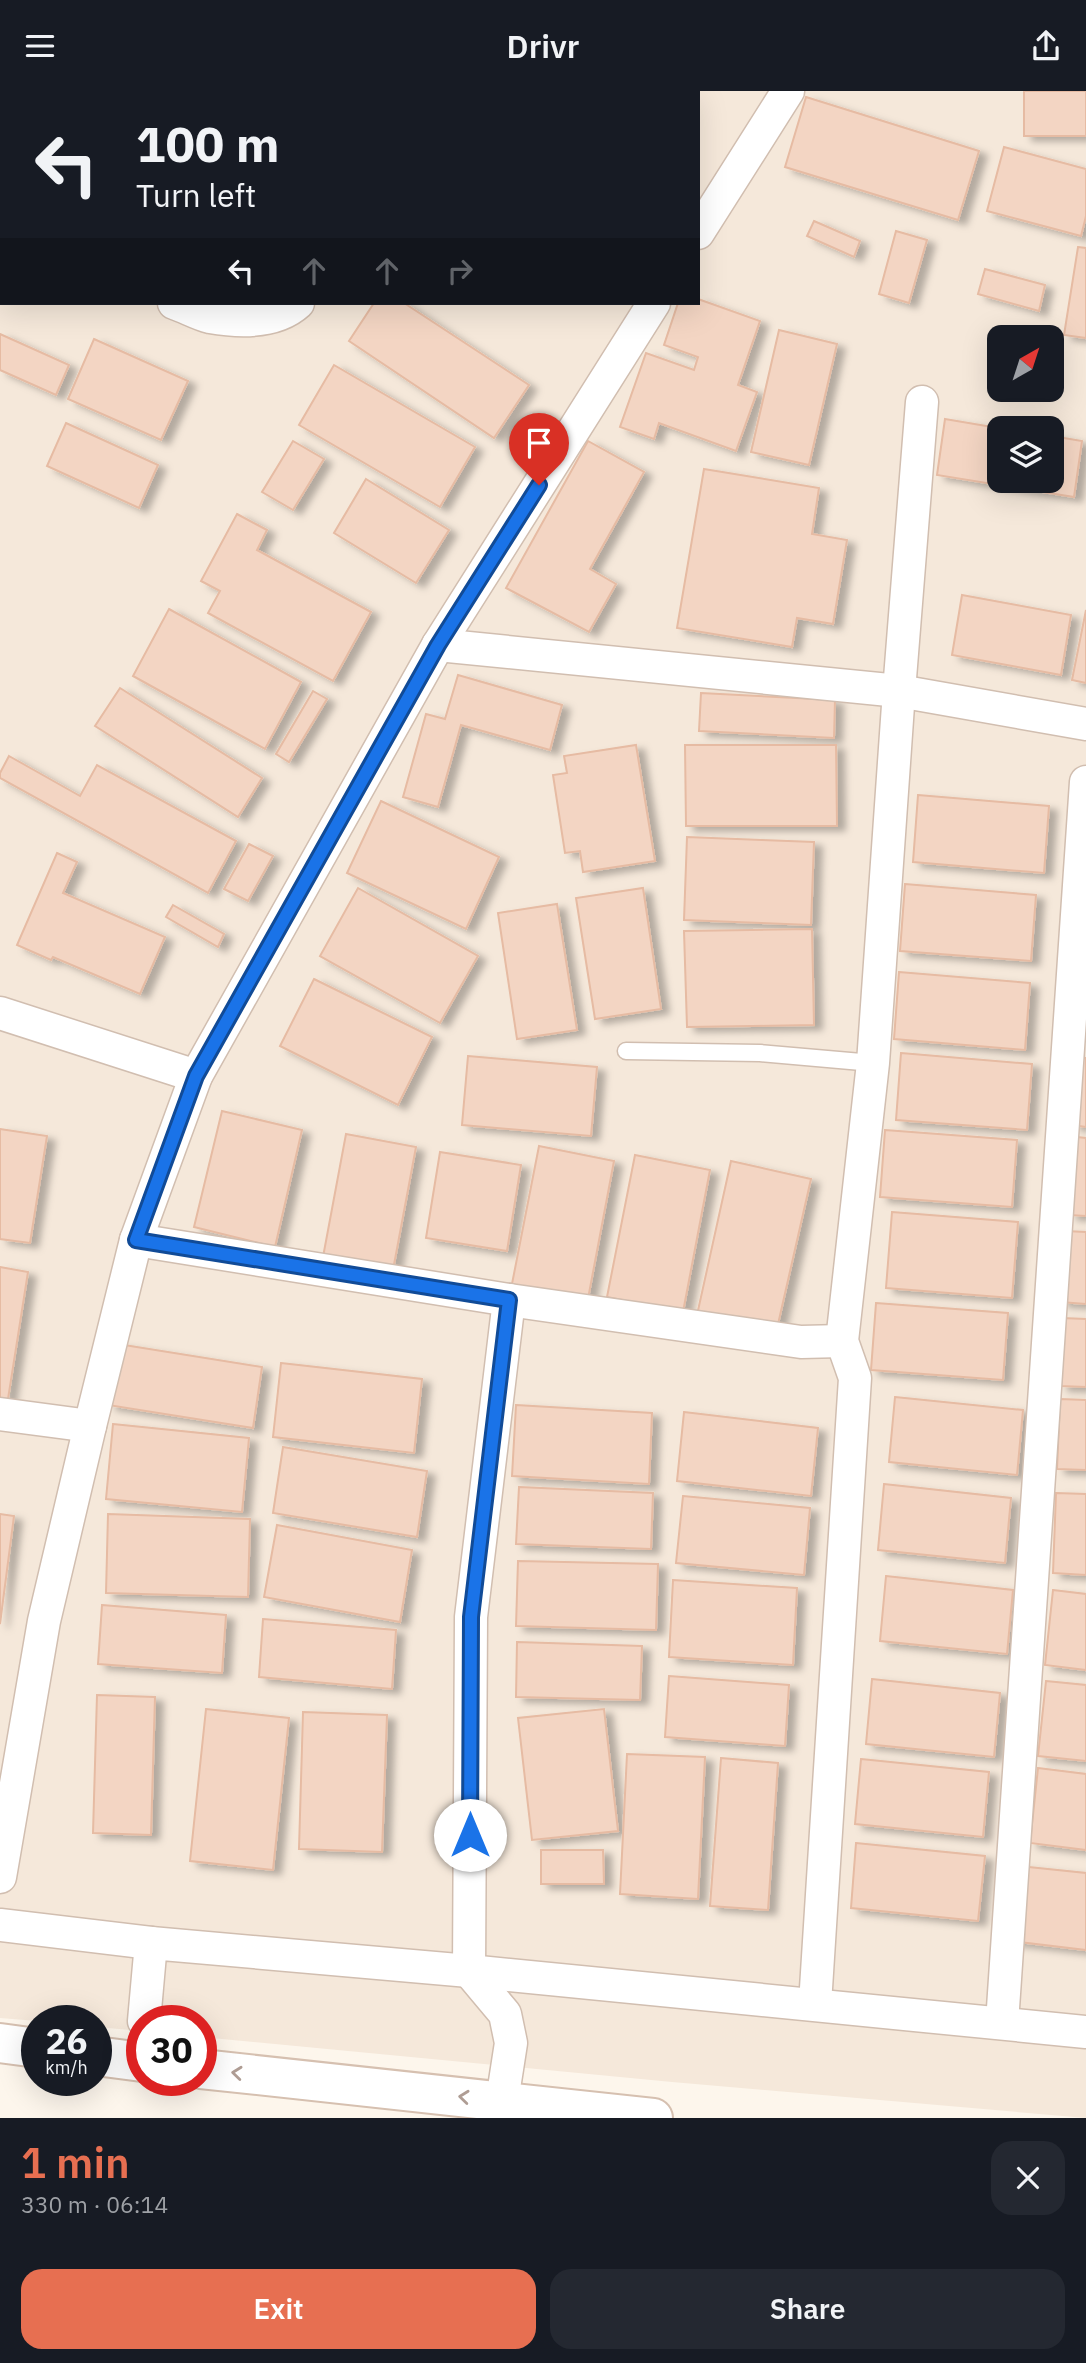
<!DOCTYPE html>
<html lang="en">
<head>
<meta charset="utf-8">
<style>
  :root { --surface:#171b24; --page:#242831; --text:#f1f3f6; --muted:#9ea1a6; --accent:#e76f51 }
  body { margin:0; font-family:"IBM Plex Sans",sans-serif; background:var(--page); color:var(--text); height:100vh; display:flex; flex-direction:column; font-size:26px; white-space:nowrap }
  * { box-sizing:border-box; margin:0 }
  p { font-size:23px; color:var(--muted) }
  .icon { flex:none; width:38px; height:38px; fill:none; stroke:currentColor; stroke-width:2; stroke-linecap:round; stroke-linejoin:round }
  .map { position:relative; height:2027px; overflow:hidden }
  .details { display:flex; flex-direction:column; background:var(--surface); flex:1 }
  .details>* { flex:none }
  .hud { position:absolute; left:0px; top:0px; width:700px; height:214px; box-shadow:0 7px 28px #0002; background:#171b24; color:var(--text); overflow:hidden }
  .needle { width:46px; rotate:39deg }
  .fabs { position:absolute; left:987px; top:234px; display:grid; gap:14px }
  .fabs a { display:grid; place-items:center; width:77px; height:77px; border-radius:14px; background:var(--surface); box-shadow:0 7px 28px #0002; font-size:35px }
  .speed { position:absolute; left:21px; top:1914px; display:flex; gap:14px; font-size:35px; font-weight:700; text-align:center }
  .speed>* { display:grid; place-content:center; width:91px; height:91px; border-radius:50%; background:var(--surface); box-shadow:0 7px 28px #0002; line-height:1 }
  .speed small { font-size:18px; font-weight:400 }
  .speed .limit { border:10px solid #d22; background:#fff; color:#111 }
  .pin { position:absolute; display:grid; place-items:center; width:60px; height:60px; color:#fff; margin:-72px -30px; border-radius:50% 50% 50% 0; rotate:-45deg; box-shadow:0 0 7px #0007 }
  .pin .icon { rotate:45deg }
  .me { position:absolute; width:77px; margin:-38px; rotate:0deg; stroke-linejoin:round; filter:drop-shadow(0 0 5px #0008) }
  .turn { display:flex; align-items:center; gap:24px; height:147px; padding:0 21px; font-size:32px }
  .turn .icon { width:91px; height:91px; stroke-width:2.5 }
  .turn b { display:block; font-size:49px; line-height:60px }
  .lanes { display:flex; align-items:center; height:66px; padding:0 21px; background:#0003; justify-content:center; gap:35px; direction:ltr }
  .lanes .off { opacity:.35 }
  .round { display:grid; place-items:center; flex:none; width:74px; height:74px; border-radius:21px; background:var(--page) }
  .overview { display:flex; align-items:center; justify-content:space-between; height:119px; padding:0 21px }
  h1 { font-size:42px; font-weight:600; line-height:52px; color:var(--accent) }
  .primary-button { display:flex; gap:14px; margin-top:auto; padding:14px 21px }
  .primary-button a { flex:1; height:80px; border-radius:21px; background:var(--accent); color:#fff; font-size:28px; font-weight:600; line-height:80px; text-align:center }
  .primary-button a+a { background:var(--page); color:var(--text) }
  header { display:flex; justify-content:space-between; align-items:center; height:91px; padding:0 21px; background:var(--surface); font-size:32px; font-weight:600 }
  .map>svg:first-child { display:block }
  .residential { fill:#f5e8da; fill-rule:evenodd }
  .building { fill:#f3d5c3; stroke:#e6bba3; stroke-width:2; filter:url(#shadow) }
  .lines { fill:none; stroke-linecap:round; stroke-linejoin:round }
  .service-casing { stroke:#d1beb0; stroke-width:19 }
  .minor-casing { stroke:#d1beb0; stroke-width:35 }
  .secondary-casing { stroke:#d6c0b0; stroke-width:42 }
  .service { stroke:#fff; stroke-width:16 }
  .minor { stroke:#fff; stroke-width:32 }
  .secondary { stroke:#fff; stroke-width:38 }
  .oneway { stroke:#af9d94 }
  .route-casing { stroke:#114b97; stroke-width:18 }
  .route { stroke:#1a73e8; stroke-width:12 }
</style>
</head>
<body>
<header><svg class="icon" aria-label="menu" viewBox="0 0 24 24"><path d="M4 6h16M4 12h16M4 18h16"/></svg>Drivr<svg class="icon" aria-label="share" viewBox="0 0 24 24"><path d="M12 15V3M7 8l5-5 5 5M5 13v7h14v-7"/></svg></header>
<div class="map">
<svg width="1086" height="2027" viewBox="0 0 1086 2027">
  <defs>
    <filter id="shadow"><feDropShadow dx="8" dy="4.5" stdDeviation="3.5" flood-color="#0004"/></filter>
  </defs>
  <rect width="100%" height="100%" fill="#fdf6ec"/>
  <!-- residential -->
  <path class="residential" d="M0 0H1086V2027L672 1991 201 1946V1930H142V1940L96 1936V1930H37L0 1927ZM2 2H698V212H2ZM999 247H1052V299H999ZM999 338H1052V390H999Z"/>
  <!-- building -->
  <g class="building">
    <path d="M289 0H398L397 2H288Z"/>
    <path d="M482 0H513L512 2Z"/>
    <path d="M527 0H607L609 2H526Z"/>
    <rect x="1024" y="0" width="62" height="45"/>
    <path d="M806 6 979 60 958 129 785 76Z"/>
    <path d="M1004 56 1086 78V125L1081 145 987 120Z"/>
    <path d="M814 130 860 150 854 166 807 145Z"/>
    <path d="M896 140 927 149 909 212 879 203Z"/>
    <path d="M1078 156 1086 157V247L1064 244Z"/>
    <path d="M985 178 1045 194 1039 220 978 203Z"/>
    <path d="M698 208 760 230 738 294 757 301 736 360 659 332 654 348 620 336 646 262 694 279 698 266 664 254 678 212H698Z"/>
    <path d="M374 212H404L529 294 494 347 349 250Z"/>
    <path d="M779 239 837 253 809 374 751 361Z"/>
    <path d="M0 243 69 274 56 304 0 279Z"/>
    <path d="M94 248 188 290 161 349 68 308Z"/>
    <path d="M334 274 475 356 440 416 299 334Z"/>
    <path d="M945 328 1004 338H999V390H1052V345L1082 350 1074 406 937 384Z"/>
    <path d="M66 332 158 374 139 417 47 375Z"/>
    <path d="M293 350 324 368 293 419 262 401Z"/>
    <path d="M588 350 644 381 590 478 616 493 589 541 506 497Z"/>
    <path d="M704 378 819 397 812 443 847 449 833 533 797 527 792 556 677 537Z"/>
    <path d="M366 388 449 439 416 492 334 442Z"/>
    <path d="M237 423 267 439 257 459 371 521 333 590 208 522 220 500 201 490Z"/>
    <path d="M962 504 1071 524 1061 584 952 564Z"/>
    <path d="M169 518 301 591 265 658 133 585Z"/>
    <path d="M1086 519V592L1072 589Z"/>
    <path d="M458 584 562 614 550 659 461 634 438 716 403 706 426 623 445 628Z"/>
    <path d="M120 597 262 687 238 726 95 635Z"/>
    <path d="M313 600 327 608 289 671 276 663Z"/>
    <path d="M701 602 835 609 834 647 699 640Z"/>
    <path d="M636 654 655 770 583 781 580 760 565 762 553 684 567 682 564 665Z"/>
    <path d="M685 654H836L837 735H686Z"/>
    <path d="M9 665 80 705 97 674 236 750 208 802 0 687V682Z"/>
    <path d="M918 704 1049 715 1044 782 913 771Z"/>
    <path d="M381 710 499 766 466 838 347 782Z"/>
    <path d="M687 746 814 751 811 834 684 829Z"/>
    <path d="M249 753 273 765 248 810 224 798Z"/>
    <path d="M57 762 77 771 63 802 165 846 140 903 53 866 51 869 17 854Z"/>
    <path d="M905 793 1036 804 1031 870 900 860Z"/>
    <path d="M358 797 478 865 440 932 320 865Z"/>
    <path d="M643 797 661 918 595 928 576 807Z"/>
    <path d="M557 813 577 939 517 948 498 822Z"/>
    <path d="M173 814 224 843 218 856 166 826Z"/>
    <path d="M812 838 814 934 687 936 684 840Z"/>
    <path d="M899 881 1030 892 1025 959 894 948Z"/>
    <path d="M314 888 432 946 398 1014 280 955Z"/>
    <path d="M901 962 1032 973 1027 1039 896 1029Z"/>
    <path d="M468 965 597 976 591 1045 462 1034Z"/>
    <path d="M1078 967H1086V1036L1072 1034Z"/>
    <path d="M222 1020 302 1039 275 1156 194 1136Z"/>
    <path d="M0 1038 47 1045 30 1152 0 1148Z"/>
    <path d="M885 1039 1017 1049 1012 1116 880 1106Z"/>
    <path d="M346 1043 416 1056 393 1179 323 1166Z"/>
    <path d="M1077 1046 1086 1047V1125L1069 1124Z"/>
    <path d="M539 1055 614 1070 587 1213 511 1198Z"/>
    <path d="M440 1061 521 1074 507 1160 426 1147Z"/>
    <path d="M635 1064 710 1079 683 1221 607 1206Z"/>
    <path d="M731 1070 811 1088 776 1242 697 1224Z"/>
    <path d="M892 1121 1018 1131 1012 1207 886 1197Z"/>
    <path d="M1065 1140 1086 1141V1213L1060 1211Z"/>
    <path d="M0 1176 28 1181 8 1308 0 1307Z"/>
    <path d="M876 1212 1008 1222 1003 1289 871 1279Z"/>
    <path d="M1062 1227 1086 1228V1296L1060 1295Z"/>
    <path d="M118 1253 262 1276 253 1337 108 1314Z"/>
    <path d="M281 1272 422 1288 414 1362 273 1346Z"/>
    <path d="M895 1306 1023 1319 1017 1384 889 1371Z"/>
    <path d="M1060 1308 1086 1309V1379L1057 1378Z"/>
    <path d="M516 1314 652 1322 649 1393 512 1385Z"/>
    <path d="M684 1321 818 1337 811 1405 677 1390Z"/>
    <path d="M113 1333 249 1347 242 1421 106 1408Z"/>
    <path d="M283 1356 427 1380 417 1446 273 1422Z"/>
    <path d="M884 1393 1011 1407 1005 1472 878 1459Z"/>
    <path d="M519 1396 653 1402 651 1458 516 1453Z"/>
    <path d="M1056 1402 1086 1403V1484L1053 1482Z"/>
    <path d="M683 1405 810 1417 804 1484 676 1472Z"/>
    <path d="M0 1423 14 1425 0 1533Z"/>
    <path d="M108 1423 250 1428 248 1506 106 1502Z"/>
    <path d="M277 1434 412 1459 400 1531 264 1506Z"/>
    <path d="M518 1470 658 1473 656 1539 516 1535Z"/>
    <path d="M886 1485 1013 1499 1007 1563 880 1550Z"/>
    <path d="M673 1489 797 1497 793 1574 669 1566Z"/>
    <path d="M1053 1499 1086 1503V1579L1045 1574Z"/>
    <path d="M102 1514 226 1524 222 1582 98 1573Z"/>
    <path d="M263 1528 396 1539 392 1598 259 1586Z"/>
    <path d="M517 1551 642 1555 640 1609 516 1606Z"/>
    <path d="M669 1585 789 1594 785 1655 665 1646Z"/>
    <path d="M872 1588 1000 1602 994 1666 866 1653Z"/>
    <path d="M1046 1590 1086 1594V1670L1038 1665Z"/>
    <path d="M97 1604 155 1606 151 1744 93 1742Z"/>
    <path d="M206 1618 289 1627 273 1779 190 1770Z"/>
    <path d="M604 1618 618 1740 532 1749 518 1627Z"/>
    <path d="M303 1621 387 1624 382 1761 299 1758Z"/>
    <path d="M627 1663 705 1666 698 1808 620 1803Z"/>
    <path d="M721 1667 778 1672 768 1819 710 1815Z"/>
    <path d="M861 1668 989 1681 983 1746 855 1733Z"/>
    <path d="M1038 1677 1086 1683V1759L1030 1752Z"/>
    <path d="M856 1752 985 1765 978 1830 851 1817Z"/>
    <path d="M541 1759H603L604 1793H541Z"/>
    <path d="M1019 1775 1086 1782V1859L1011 1850Z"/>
  </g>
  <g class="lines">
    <!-- service casing -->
    <g class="service-casing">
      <path id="service" d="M626 960 760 962 873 972"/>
    </g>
    <!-- minor casing -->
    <g class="minor-casing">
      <g id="minor">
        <path d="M422 2 423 0"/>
        <path d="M0 141H2"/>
        <path d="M698 142 788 0"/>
        <path d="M174 212C186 216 198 223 210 226 239 231 276 232 298 212"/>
        <path d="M438 554 899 600 1086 633"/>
        <path d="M0 922 196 985"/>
        <path d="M136 1149 509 1209 801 1251 842 1250"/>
        <path d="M0 1323 90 1335"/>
        <path d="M0 1786 44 1530 90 1335 136 1149 196 985 438 554 654 212"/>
        <path d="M0 1834 151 1852"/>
        <path d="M815 1913 855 1287 842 1250 873 972 899 600 922 311"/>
        <path d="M144 1930 151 1852 469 1880 1086 1941"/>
        <path d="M1002 1932 1086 691"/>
        <path d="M502 2010 511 1952 505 1923 469 1880 471 1526 509 1209"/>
      </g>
    </g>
    <!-- secondary casing -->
    <g class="secondary-casing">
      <g id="secondary">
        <path d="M0 1952 37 1957"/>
        <path d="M96 1965 142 1971"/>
        <path d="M201 1978 653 2027"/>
      </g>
    </g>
    <!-- service -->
    <use href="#service" class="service"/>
    <!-- minor -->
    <use href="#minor" class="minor"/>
    <!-- secondary -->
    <use href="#secondary" class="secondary"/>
  </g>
  <!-- one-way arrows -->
  <defs><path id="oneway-chevron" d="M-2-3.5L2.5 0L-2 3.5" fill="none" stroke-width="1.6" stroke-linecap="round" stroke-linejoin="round" transform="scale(1.75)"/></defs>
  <g class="oneway">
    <use href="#oneway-chevron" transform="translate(237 1982) rotate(-174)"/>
    <use href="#oneway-chevron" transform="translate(464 2006) rotate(-174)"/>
  </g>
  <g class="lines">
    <!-- route casing -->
    <g class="route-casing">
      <path id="route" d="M470 1744 471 1526 509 1209 136 1149 196 985 438 554 539 394"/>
    </g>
    <!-- route -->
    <use href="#route" class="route"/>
  </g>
</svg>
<div class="fabs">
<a><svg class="needle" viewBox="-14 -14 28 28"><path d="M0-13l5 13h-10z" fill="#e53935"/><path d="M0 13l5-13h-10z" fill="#9ea1a6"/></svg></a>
<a><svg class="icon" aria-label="layers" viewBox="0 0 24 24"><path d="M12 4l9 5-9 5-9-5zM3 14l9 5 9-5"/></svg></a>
</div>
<div class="speed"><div>26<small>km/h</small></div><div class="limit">30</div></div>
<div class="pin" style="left:539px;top:394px;background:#d93025"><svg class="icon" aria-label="arrive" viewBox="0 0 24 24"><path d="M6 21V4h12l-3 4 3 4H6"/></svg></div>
<svg class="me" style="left:470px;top:1744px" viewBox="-20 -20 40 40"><circle r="19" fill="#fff"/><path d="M0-13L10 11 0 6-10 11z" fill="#1a73e8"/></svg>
<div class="hud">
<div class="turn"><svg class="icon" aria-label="left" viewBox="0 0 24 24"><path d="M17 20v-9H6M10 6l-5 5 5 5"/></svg><div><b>100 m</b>Turn left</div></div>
<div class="lanes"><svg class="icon" aria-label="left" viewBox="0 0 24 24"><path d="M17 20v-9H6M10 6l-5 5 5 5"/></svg><svg class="icon off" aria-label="ahead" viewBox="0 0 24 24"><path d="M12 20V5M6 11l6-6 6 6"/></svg><svg class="icon off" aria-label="ahead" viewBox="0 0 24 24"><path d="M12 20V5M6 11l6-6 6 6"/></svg><svg class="icon off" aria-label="right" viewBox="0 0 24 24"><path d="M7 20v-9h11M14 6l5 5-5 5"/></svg></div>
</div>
</div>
<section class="details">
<div class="overview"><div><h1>1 min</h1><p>330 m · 06:14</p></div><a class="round"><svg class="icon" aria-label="close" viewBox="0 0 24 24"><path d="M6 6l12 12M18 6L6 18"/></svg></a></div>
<div class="primary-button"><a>Exit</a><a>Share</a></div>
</section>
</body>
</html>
